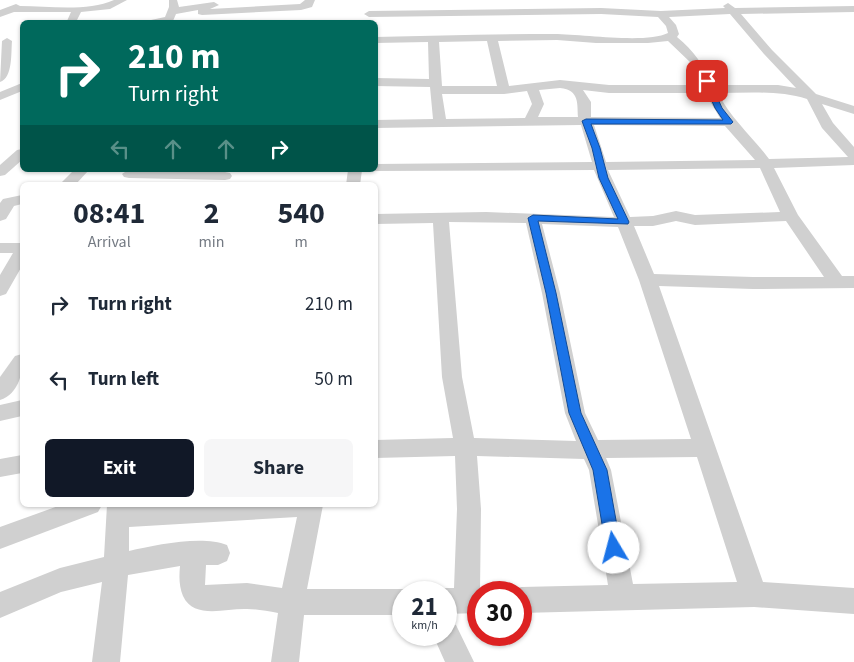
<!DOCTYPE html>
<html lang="en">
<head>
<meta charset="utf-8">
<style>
  :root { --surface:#fff; --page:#f6f6f7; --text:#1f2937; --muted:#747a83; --accent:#111827 }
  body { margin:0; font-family:"Source Sans 3",sans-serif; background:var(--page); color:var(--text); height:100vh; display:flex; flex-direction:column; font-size:19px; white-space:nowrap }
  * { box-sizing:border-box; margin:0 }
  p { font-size:16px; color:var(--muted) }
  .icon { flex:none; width:28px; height:28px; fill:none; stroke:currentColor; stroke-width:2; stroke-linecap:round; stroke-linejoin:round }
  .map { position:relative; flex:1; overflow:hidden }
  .side { position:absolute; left:20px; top:182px; width:358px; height:325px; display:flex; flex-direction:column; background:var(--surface); border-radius:8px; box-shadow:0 1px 4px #0004 }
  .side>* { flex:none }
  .top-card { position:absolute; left:20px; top:20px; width:358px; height:152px; border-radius:8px; box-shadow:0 1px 4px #0004; background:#00695c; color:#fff; overflow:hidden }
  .speed { position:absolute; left:392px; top:581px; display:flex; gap:10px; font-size:25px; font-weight:700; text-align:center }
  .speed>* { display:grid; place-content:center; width:65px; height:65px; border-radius:50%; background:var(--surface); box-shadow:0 1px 4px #0004; line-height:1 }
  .speed small { font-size:12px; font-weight:400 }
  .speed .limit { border:8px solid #d22; background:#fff; color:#111 }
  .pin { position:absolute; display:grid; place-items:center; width:42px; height:42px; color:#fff; margin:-21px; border-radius:10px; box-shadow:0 2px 8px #0006 }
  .me { position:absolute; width:55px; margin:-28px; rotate:352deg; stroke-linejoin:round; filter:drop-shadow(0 0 4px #0008) }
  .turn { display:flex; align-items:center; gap:18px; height:105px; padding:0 25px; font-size:22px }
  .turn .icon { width:65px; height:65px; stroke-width:2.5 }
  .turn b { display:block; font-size:35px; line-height:42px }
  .lanes { display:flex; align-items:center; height:48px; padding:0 25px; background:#0003; justify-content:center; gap:25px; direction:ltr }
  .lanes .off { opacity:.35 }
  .eta { display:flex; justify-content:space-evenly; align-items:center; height:85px; text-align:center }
  .eta b { font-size:30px; font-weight:700; line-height:35px }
  .primary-button { display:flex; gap:10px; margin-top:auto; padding:10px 25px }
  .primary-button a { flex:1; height:58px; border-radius:8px; background:var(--accent); color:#fff; font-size:20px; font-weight:700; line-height:58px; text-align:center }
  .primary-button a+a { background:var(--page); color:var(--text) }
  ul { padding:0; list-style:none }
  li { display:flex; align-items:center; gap:15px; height:75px; padding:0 25px }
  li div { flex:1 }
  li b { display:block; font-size:19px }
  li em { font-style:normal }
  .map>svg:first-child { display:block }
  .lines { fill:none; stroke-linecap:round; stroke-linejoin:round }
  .minor { fill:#d0d0d0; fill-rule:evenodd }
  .route { fill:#1a73e8; stroke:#114b97 }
</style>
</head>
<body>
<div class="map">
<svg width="854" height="662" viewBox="0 0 854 662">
  <rect width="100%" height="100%" fill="#fff"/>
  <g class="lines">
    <!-- minor -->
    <g class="minor">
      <path d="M114 0H127L110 9 81 12 76 22 67 21 71 12H14L0 17V10L16 4 20 6C49 6 87 12 114 0Z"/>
      <path d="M169 0H177L179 7 214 2 219 5 210 9 300 4 305 0H315L312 7 301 10 202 15 198 14V10L176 14 173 21 150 22 151 20 165 17 169 7Z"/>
      <path d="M728 3 735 8 854 6V12L741 14 772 50 816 94 854 106V114L822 104 833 123 854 147V165L774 168 798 215 842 276H854V288L753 289 659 286 763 582 854 588V614L754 607 521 613V592H511L521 587 608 585 589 470 584 459 477 456 481 509 480 590 486 592H479V613L446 614V592H437L446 588H454L457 509 455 456 375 458V440L453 438 442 377 433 223 375 224V214L486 212 614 217 594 170 370 171 375 170V164L592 162 581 125 375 128V120L433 119 430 87 375 86V78L429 79 428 42 375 43V37C435 36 495 34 554 34 582 34 646 44 668 33L666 26 658 17 601 14 369 17 364 14 369 11 601 8 661 11 725 8 723 6ZM730 14 764 54 796 88 778 85H714C703 65 694 51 677 37L679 34 676 25 669 17ZM557 40 596 43H648L668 41 691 63 702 85H609L560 80 509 86 498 41ZM487 41 497 86H442L439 42ZM560 88C580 90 577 104 578 117H538L544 104 539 90ZM583 90 609 93H705L720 118 591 117V102ZM527 91 532 104 525 118 446 119 442 94H504ZM718 93C748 93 778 90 807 99L822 128 848 157 769 159C752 136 731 119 718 93ZM594 125 725 126 755 160 606 162ZM760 168 780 212 695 215 676 211 653 216 630 217 608 170ZM676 221 695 225 786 221 824 277H753L654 274 634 226H653ZM449 222 526 223 542 293 565 413 576 441 474 438 462 377ZM542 224 618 227 639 280 691 439 598 440 585 413 560 293ZM697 457 737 582 633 584 611 470 606 458Z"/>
      <path d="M7 38 12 41C11 52 13 78 0 82L2 41Z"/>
      <path d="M22 83V91L0 100V92Z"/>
      <path d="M22 149V160L5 175 0 176V165L17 150Z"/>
      <path d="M74 170H89L75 185H59Z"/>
      <path d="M128 170 225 172 230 173 232 176 230 179 225 180 129 178 124 177 122 174Z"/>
      <path d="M348 170H362L360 185H346Z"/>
      <path d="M22 195V204L14 206 6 219 0 221V203L3 199Z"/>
      <path d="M0 243H22V266L6 294 0 296V275L13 253H0Z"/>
      <path d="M22 354C24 371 19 394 0 400V377L15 356Z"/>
      <path d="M22 400V416L0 421V405Z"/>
      <path d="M22 455V473L0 477V459Z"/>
      <path d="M61 505H102L98 512 0 549V527Z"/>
      <path d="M107 505H323L307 589H404L412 592H404V615H304L299 662H271L278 613C267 611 257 609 247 609 226 608 194 620 183 596 179 586 179 577 180 566L128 575 120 662H92L102 582 61 592 0 618V592L60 568 104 557ZM297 517 282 588 247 583 205 585 206 565H218L227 561 230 553 227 545C202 535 155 545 129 551V527Z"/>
      <path d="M446 622 456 625 474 662H445L433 635H446Z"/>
    </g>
  </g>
  <!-- route -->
  <path class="route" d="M704 79 710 81 722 108 733 122 731 124H591L600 148 608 178 629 222 628 224 538 221 556 293 581 413 607 470 621 548 619 553 614 555 608 553 606 548 593 470 569 413 546 293 528 218 533 215 618 219 599 178 592 148 582 121 586 119 723 120 715 108 703 81Z"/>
</svg>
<div class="speed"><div>21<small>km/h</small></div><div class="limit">30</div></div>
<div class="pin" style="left:707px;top:81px;background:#d93025"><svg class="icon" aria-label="arrive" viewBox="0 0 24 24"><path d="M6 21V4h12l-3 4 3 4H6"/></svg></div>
<svg class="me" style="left:614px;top:548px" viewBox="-20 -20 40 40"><circle r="19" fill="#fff"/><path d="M0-13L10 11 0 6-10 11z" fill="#1a73e8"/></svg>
<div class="top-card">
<div class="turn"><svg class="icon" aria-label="right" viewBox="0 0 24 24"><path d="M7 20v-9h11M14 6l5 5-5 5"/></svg><div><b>210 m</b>Turn right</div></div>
<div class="lanes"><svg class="icon off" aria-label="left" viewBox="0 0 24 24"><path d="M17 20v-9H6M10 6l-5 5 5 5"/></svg><svg class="icon off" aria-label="ahead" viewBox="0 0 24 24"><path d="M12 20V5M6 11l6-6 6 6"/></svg><svg class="icon off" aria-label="ahead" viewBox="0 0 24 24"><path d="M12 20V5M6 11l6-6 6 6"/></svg><svg class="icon" aria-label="right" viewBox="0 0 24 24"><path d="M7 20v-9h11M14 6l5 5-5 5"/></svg></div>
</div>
<section class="side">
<div class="eta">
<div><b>08:41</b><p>Arrival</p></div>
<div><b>2</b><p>min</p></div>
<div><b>540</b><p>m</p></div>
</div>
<ul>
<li><svg class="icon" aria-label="right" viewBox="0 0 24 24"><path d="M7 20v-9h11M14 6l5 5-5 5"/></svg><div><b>Turn right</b></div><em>210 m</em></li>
<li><svg class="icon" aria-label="left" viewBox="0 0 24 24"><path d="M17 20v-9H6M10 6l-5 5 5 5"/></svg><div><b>Turn left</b></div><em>50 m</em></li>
</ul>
<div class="primary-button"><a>Exit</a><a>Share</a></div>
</section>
</div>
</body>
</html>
